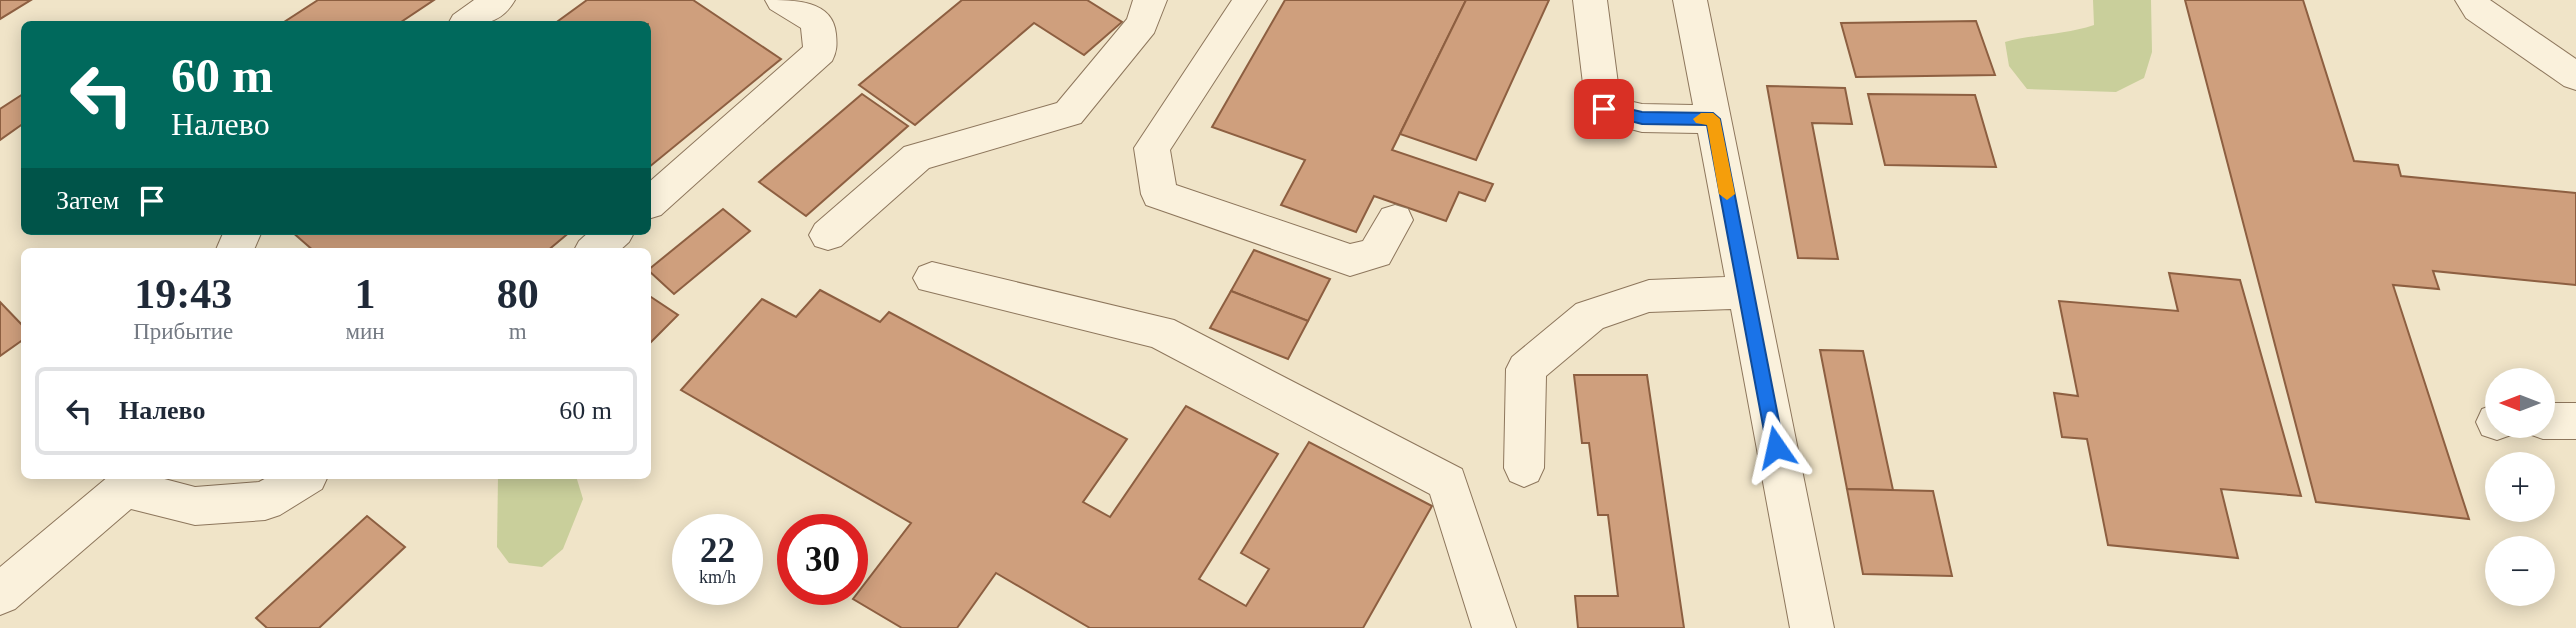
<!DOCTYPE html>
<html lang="ru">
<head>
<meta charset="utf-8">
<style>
  :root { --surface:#fff; --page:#f6f6f7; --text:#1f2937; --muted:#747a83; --line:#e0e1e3 }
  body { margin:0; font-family:Georgia,serif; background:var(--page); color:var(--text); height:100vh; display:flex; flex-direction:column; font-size:26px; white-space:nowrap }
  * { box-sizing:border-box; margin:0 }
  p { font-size:23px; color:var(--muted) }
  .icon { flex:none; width:38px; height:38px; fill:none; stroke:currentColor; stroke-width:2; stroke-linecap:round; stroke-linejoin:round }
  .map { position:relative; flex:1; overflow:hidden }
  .drawer { position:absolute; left:21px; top:248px; width:630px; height:231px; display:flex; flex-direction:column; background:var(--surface); border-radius:10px; box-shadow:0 4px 18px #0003 }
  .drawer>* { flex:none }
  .banner { position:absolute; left:21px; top:21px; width:630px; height:214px; border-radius:10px; box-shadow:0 4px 18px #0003; background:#00695c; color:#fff; overflow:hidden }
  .needle { width:46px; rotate:270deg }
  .tools { position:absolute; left:2485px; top:368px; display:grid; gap:14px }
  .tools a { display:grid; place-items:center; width:70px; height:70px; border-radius:50%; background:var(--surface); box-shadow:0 4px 18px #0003; font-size:35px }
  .speed { position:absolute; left:672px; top:514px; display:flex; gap:14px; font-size:35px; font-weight:700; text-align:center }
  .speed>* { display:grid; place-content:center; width:91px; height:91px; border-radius:50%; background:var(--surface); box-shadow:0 4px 18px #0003; line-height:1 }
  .speed small { font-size:18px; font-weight:400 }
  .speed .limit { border:10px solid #d22; background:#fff; color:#111 }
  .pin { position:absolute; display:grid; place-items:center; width:60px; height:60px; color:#fff; margin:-30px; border-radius:14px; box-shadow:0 4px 10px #0006 }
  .me { position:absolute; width:77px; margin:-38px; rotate:349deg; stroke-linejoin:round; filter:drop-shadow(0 0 5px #0008) }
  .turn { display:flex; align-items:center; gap:24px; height:147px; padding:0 35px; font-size:32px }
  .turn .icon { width:91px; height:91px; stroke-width:2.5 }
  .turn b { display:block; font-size:49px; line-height:60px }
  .then { display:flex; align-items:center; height:66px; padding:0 35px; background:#0003; gap:14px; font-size:26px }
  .eta { display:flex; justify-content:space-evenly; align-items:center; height:119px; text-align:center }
  .eta b { font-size:42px; font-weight:700; line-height:49px }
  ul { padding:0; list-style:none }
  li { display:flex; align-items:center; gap:21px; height:88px; margin:0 14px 10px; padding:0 21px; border:4px solid var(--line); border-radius:10px }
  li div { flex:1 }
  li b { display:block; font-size:26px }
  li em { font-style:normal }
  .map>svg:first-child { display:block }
  .green { fill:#c9cf9b }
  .building { fill:#cf9f7d; stroke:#8d5f41; stroke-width:2 }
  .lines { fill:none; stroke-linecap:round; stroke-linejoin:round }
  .minor-casing { stroke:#8d765c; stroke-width:2 }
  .minor { fill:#faf1dc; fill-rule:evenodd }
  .route { fill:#1a73e8; stroke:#114b97; stroke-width:2 }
  .slow { fill:#f59e0b }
</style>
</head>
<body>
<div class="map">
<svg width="2576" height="628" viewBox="0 0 2576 628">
  <rect width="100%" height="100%" fill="#f0e4c8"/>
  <!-- green -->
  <g class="green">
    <path d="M2093 0H2151L2152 52 2144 78 2116 92 2027 89 2009 66 2005 42C2035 34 2064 35 2094 25Z"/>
    <path d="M498 476H576L583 499 563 549 542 567 509 563 497 547Z"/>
  </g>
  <!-- building -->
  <g class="building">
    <path d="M0 0H31L0 19Z"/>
    <path d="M318 0H434L398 24H281Z"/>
    <path d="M587 0H693L781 59 648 168V24H554Z"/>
    <path d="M962 0H1087L1122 22 1084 55 1034 23 915 125 859 85Z"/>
    <path d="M1285 0H1466L1392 150 1493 184 1485 201 1459 192 1446 221 1374 196 1356 232 1281 205 1305 160 1212 127Z"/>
    <path d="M1466 0H1549L1476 160 1400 134Z"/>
    <path d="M2185 0H2303L2354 161 2398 165 2401 176 2576 193V285L2433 271 2439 289 2393 285 2469 519 2316 502Z"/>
    <path d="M1976 21 1995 75 1856 77 1841 23Z"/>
    <path d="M1767 86 1845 88 1852 124 1812 123 1838 259 1798 258Z"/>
    <path d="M23 94 24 123 0 140V109Z"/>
    <path d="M862 94 908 126 806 216 759 182Z"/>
    <path d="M1868 94 1975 95 1996 167 1885 165Z"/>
    <path d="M723 209 750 231 674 294 648 270Z"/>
    <path d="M291 231H571L546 252H315Z"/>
    <path d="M1254 250 1330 279 1308 321 1231 291Z"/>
    <path d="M2169 273 2240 280 2301 496 2221 489 2238 558 2108 545 2087 439 2062 437 2054 393 2078 396 2059 301 2178 311Z"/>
    <path d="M820 290 880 322 889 312 1127 439 1083 502 1110 517 1186 406 1278 454 1199 579 1246 606 1269 569 1241 553 1309 442 1432 506 1363 628H1090L996 573 957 628H902L853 599 911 523 681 390 762 299 796 317Z"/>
    <path d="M1231 291 1308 321 1288 359 1210 328Z"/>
    <path d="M648 295 678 315 648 345Z"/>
    <path d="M0 302 24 327V339L0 356Z"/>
    <path d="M1820 350 1863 351 1893 490 1847 489Z"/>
    <path d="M1574 375H1647L1684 628H1578L1575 596H1618L1608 515H1598L1589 443H1582Z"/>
    <path d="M1847 489 1933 491 1952 576 1863 574Z"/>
    <path d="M367 516 405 547 319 628H267L256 618Z"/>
  </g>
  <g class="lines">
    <!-- minor casing -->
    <g class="minor-casing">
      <g id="minor">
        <path d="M474 0H515C499 28 477 24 448 24L453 15Z"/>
        <path d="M765 0C795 0 833 0 836 34 837 45 837 51 832 61L661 215 648 219V183L803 47 801 28 770 9Z"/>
        <path d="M1133 0H1167L1154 33 1081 123 929 168 841 246 828 250 815 246 809 235 815 224 904 147 1057 103 1127 19Z"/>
        <path d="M1232 0H1267L1170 150 1176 185 1350 244 1363 241 1382 209 1395 205 1408 209 1413 220 1389 264 1350 276 1146 205 1141 194 1134 148Z"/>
        <path d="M1573 0H1607L1620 99 1642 104 1693 105 1673 0H1707L1834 628H1790L1731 309 1649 312 1603 328 1546 376 1544 468 1538 481 1524 487 1510 481 1504 468 1506 369 1512 357 1576 304 1649 280 1725 277 1698 133 1642 132 1592 119 1586 109Z"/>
        <path d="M2455 0H2490L2576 59V90L2564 86 2466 18Z"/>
        <path d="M224 231H262L253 252H215Z"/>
        <path d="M590 231H635L629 242 618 252H573L579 241Z"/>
        <path d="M932 262 1174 320 1462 469 1516 628H1472L1430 494 1152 347 919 289 913 278 919 267Z"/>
        <path d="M2543 403H2576V439H2543L2529 434 2525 425H2543Z"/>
        <path d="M2496 404 2497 425H2516L2511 435 2497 440 2482 435 2476 422 2482 409Z"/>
        <path d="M109 476H153L195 487 259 482 270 476H328L322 489 280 515 265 520 195 525 131 509 15 609 0 615V567Z"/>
      </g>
    </g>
    <!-- minor -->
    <use href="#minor" class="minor"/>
  </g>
  <!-- route -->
  <path class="route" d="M1604 103 1642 112 1713 113 1720 119 1784 447 1782 452 1776 455 1770 452 1767 447 1707 125 1642 124 1599 113 1597 109Z"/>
  <!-- slow -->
  <path class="slow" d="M1701 113H1713L1720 119 1735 194 1727 200 1719 194 1707 125 1696 123 1693 119Z"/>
</svg>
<div class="tools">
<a><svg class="needle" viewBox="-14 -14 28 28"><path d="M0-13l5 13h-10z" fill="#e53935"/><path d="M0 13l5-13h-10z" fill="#747a83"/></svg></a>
<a>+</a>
<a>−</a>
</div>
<div class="speed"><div>22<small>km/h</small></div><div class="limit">30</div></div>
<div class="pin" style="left:1604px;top:109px;background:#d93025"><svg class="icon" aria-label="arrive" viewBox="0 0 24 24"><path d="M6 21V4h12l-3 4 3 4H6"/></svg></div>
<svg class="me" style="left:1776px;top:447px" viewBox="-20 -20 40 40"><path d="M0-17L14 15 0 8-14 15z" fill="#1a73e8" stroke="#fff" stroke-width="4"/></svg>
<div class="banner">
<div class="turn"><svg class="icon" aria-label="left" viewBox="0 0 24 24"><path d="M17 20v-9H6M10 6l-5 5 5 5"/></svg><div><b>60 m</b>Налево</div></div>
<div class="then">Затем<svg class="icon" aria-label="arrive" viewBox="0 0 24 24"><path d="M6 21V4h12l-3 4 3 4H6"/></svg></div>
</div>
<section class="drawer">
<div class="eta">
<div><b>19:43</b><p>Прибытие</p></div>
<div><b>1</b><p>мин</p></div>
<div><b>80</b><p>m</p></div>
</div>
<ul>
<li><svg class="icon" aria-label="left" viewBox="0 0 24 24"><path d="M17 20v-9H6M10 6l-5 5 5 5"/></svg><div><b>Налево</b></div><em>60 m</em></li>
</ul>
</section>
</div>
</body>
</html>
